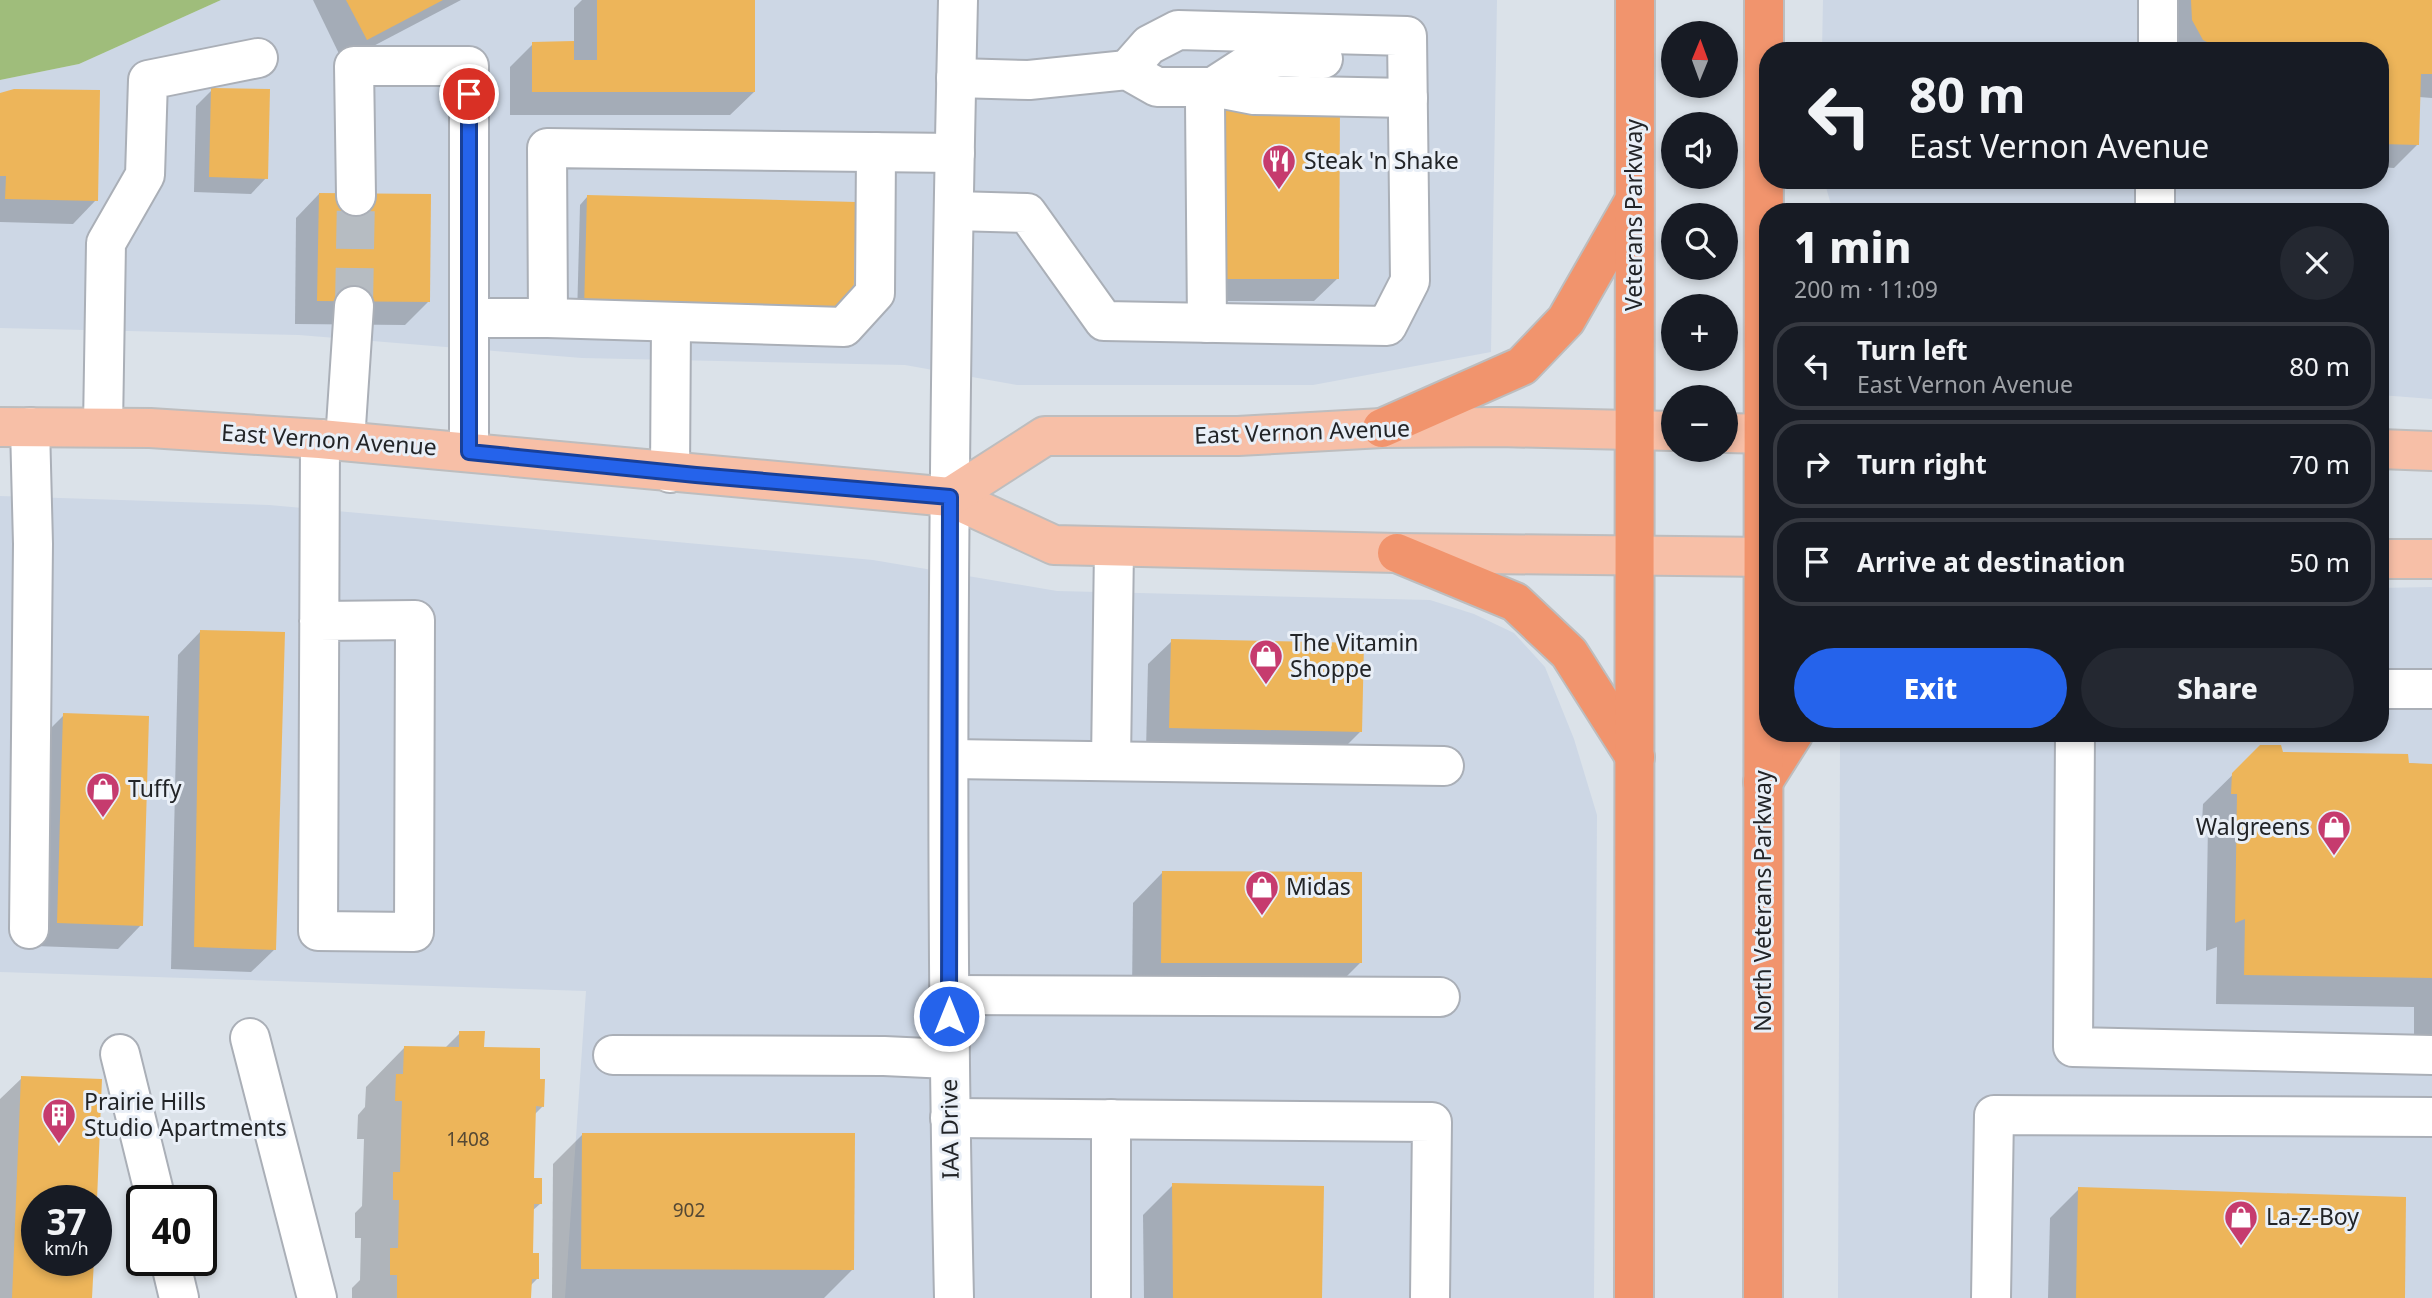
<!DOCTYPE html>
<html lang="en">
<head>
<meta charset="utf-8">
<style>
  :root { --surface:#171b24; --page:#242831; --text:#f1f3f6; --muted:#9ea1a6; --line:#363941; --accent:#2563eb }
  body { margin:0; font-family:"Noto Sans",sans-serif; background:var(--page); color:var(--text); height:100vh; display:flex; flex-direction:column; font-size:26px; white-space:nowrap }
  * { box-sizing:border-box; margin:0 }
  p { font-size:23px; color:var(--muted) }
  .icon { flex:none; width:38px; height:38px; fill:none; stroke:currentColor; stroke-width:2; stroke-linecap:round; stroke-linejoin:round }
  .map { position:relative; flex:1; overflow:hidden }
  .details { position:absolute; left:1759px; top:203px; width:630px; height:539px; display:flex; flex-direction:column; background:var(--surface); border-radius:28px; box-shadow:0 4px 10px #0003 }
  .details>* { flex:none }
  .banner { position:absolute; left:1759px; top:42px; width:630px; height:147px; border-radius:28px; box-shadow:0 4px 10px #0003; background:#171b24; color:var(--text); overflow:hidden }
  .needle { width:46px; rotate:1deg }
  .tools { position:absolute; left:1661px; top:21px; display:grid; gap:14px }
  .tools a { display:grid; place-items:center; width:77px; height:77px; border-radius:50%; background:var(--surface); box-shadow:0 4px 10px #0003; font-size:35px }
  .speed { position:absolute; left:21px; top:1185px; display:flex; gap:14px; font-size:35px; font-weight:700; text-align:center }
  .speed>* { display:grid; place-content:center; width:91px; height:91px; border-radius:50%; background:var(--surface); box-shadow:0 4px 10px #0003; line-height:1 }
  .speed small { font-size:18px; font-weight:400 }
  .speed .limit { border:4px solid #111; border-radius:10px; background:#fff; color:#111 }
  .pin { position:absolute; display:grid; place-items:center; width:60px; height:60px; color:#fff; margin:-30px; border:4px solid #fff; border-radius:50%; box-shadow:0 2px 7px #0007 }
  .me { position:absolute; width:77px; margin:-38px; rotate:0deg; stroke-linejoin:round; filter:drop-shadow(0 0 5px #0008) }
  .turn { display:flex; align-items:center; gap:24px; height:147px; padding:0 35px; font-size:32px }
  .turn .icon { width:91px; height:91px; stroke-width:2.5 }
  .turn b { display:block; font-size:49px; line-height:60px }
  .round { display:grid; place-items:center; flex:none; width:74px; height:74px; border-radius:37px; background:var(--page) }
  .summary { display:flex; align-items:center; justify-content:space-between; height:119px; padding:0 35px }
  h1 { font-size:42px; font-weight:800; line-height:52px }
  .primary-button { display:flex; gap:14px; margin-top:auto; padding:14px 35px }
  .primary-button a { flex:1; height:80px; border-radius:42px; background:var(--accent); color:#fff; font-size:28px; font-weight:800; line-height:80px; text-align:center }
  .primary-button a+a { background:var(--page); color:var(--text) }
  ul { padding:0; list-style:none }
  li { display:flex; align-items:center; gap:21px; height:88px; margin:0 14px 10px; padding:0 21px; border:4px solid var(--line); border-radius:28px }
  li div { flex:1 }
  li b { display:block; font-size:26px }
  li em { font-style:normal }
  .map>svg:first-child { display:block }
  .built { fill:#cdd7e5 }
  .green { fill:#9fbd7b }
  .shadow { fill:#0003 }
  .building { fill:#edb55a }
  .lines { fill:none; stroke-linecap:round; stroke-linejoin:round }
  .minor-tunnel { stroke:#b6bcc2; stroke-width:38; stroke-dasharray:38 19; stroke-linecap:butt }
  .minor-casing { stroke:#aaafb7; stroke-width:42 }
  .major-casing { stroke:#bdbdbe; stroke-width:42 }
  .highway-casing { stroke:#bdbdbe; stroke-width:42 }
  .minor { stroke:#fff; stroke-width:38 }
  .major { stroke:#f7bfa7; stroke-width:38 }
  .highway { stroke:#f1946d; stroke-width:38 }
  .route-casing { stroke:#184099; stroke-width:18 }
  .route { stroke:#2563eb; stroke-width:12 }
  .labels { text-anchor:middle; stroke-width:6; stroke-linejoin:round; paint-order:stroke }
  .number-label { font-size:19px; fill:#554834 }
  .poi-label { font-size:23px; fill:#222427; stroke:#e9eff7; text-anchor:start }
  .street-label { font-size:23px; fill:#222427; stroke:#e9eff7 }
</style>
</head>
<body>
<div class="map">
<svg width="2432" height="1298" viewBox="0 0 2432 1298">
  <rect width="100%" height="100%" fill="#dbe2e9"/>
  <!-- built -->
  <g class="built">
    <path d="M221 0H1497L1491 352 1313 385H1017L905 365 582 358 299 335 0 328V80L79 64Z"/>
    <path d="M1823 0H2432V399L2380 395V212H1833L1824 180H2380V51H1822Z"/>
    <path d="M0 496 269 505 359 513 873 560 1057 591 1430 600 1474 614 1514 633 1545 667 1574 739 1597 815 1594 1298H565L586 991 0 972Z"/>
    <path d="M2432 587V1298H1838L1840 742 1844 733H2380V588Z"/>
  </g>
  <!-- green -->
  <path class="green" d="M0 0H221L79 64 0 80Z"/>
  <!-- shadow -->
  <g class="shadow">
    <path d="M313 0H461L343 62Z"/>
    <path d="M582 0H753L754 92 730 115H510V67L533 44 574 43V8Z"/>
    <path d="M2169 0H2432V98L2419 97 2418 144 2394 168 2380 167V51H2173Z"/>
    <path d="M212 90 266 178 251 194 194 192 196 106Z"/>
    <path d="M0 95 96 200 73 224 0 222Z"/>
    <path d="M1338 104V278L1314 301H1197Z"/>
    <path d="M319 194 428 302 405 325 295 324 296 218Z"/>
    <path d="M587 197 854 204 577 317 580 205Z"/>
    <path d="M201 631 275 949 251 972 171 969 178 655Z"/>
    <path d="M1172 641 1360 732 1337 755 1146 751 1148 664Z"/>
    <path d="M64 715 141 925 118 949 35 946 41 738Z"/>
    <path d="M2261 747 2281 753 2432 765V1047H2414V1007L2216 1004 2217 947 2206 951 2208 823H2202L2203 804Z"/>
    <path d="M1162 873 1360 963 1331 992H1132L1133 903Z"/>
    <path d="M460 1033 482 1049 538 1081 543 1106 534 1115 533 1180 540 1204 532 1211 531 1255 537 1279 530 1286 529 1298H352V1288L360 1280 361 1238H355V1213L362 1206 364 1139H357L358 1115 365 1107 366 1087 404 1048 444 1049Z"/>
    <path d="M22 1078 101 1081 95 1200H37V1260H92L91 1298H0V1099Z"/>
    <path d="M583 1134 852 1270 824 1298H552L553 1164Z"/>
    <path d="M1173 1185 1320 1298H1144L1143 1215Z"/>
    <path d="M2079 1189 2403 1298H2048L2050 1218Z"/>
  </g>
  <!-- building -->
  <g class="building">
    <path d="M346 0H443L367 40Z"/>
    <path d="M597 0H755V92H532V42L574 41V60H597Z"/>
    <path d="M2191 0H2432V74H2421L2419 145 2380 144V51H2213V45L2203 40 2192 20Z"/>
    <path d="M211 88 270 89 268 179 209 177Z"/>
    <path d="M14 89 100 90 98 201 5 199 6 176H0V93Z"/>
    <path d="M1219 102 1340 103 1339 279H1219Z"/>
    <path d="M319 193 431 194 430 302 317 301Z"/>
    <path d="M587 195 856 202 853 317 584 310Z"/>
    <path d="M200 630 285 632 276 950 194 947Z"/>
    <path d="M1171 639 1364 643 1362 732 1169 728Z"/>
    <path d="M63 713 149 716 143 926 57 923Z"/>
    <path d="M2260 745H2281L2283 752 2408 754 2409 763 2432 764V978L2244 975 2245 919 2235 923 2237 794H2231L2232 773Z"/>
    <path d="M1162 871 1362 872V963H1161Z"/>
    <path d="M459 1031H485L484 1047 540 1048V1079H545L544 1107 536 1106 534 1178H542V1204H534L533 1253H539V1279H532L531 1298H397V1275H390V1248H398L399 1200H393V1172H400L402 1101H395L396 1074H403L404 1046 459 1047Z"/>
    <path d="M21 1076 102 1079 97 1200H37V1260H94L92 1298H12Z"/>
    <path d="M582 1133H855L854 1270 581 1269Z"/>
    <path d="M1172 1183 1324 1186 1322 1298H1173Z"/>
    <path d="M2078 1187 2406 1197 2405 1298H2076Z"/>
  </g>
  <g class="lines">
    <!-- minor-tunnel -->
    <path class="minor-tunnel" d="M354 306 356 196"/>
    <!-- minor casing -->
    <g class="minor-casing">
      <g id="minor">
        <path d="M2158 51V0"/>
        <path d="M956 78 1029 80 1127 70 1157 87H1213L1247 65 1279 57 1323 59"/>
        <path d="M356 196 354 66H469V451"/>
        <path d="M954 211 1027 213 1104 321 1387 326 1410 281 1407 36 1178 30 1149 45 1127 70"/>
        <path d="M2155 212V180"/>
        <path d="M470 318H548L547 148 955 153"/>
        <path d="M548 318 844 327 875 293 876 152"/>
        <path d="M1207 323 1205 103 1213 87 1254 95 1408 98"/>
        <path d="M103 427 106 243 145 175 148 80 258 58"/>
        <path d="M345 441 354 306"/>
        <path d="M670 473 671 323"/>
        <path d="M319 621 415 620 414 932 318 931 320 439"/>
        <path d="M2380 689H2432"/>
        <path d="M2075 733 2073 1047 2432 1055"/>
        <path d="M950 759 1444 766"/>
        <path d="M1111 761 1114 548"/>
        <path d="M29 929 33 544 30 427"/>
        <path d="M949 995 1440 997"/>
        <path d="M250 1038 317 1298"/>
        <path d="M120 1054 156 1200"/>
        <path d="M613 1055 884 1056 949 1059"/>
        <path d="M950 1118 1432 1122 1430 1298"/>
        <path d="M170 1260 179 1298"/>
        <path d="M954 1298C944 866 948 432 958 0"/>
        <path d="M1111 1298V1119"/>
        <path d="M1991 1298 1994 1115 2432 1117"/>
      </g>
    </g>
    <!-- major casing -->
    <g class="major-casing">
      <g id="major">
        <path d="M0 427 150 428 320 439 950 497 1054 545 1397 553 1768 557"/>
        <path d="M1726 433 1768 434"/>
        <path d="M2380 449 2432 451"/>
        <path d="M950 497 1045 436H1238L1382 428 1499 427 1673 431"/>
        <path d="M2380 559H2432"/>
      </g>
    </g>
    <!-- highway casing -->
    <g class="highway-casing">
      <g id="highway">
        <path d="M1382 428 1522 366 1566 320 1633 203"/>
        <path d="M1397 553 1515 602 1569 653 1635 757"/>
        <path d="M1763 782 1794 733"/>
        <path d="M1634 1298 1635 0"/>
        <path d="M1763 1298 1764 0"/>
      </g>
    </g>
    <!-- minor -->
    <use href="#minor" class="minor"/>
    <!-- major -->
    <use href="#major" class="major"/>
    <!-- highway -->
    <use href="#highway" class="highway"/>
  </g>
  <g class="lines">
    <!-- route casing -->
    <g class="route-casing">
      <path id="route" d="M469 94V452L696 475 950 497 949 1016"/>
    </g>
    <!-- route -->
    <use href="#route" class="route"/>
  </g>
  <!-- icons -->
  <defs>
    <g id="restaurant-pin" transform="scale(1.75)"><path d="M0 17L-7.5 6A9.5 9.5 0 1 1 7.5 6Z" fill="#c63b6e" stroke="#e9eff7"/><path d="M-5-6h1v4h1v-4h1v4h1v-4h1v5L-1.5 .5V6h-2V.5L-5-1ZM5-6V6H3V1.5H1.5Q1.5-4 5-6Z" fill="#fff"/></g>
    <g id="shop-pin" transform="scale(1.75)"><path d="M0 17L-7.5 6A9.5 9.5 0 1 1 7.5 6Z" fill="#c63b6e" stroke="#e9eff7"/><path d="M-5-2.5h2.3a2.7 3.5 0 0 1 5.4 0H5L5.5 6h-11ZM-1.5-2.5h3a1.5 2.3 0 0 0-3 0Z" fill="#fff"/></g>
    <g id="building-pin" transform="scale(1.75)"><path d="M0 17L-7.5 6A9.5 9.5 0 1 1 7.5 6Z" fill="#c63b6e" stroke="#e9eff7"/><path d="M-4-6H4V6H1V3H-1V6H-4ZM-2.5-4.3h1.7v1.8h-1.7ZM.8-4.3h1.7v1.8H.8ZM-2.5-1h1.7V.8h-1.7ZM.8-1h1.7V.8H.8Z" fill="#fff"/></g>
  </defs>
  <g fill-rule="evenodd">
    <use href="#restaurant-pin" x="1279" y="161"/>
    <use href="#shop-pin" x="1266" y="656"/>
    <use href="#shop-pin" x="103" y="789"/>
    <use href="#shop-pin" x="2334" y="827"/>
    <use href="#shop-pin" x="1262" y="887"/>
    <use href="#building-pin" x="59" y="1115"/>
    <use href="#shop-pin" x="2241" y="1217"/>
  </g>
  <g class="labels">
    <!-- number labels -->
    <g class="number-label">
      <text x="468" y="1146">1408</text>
      <text x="689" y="1217">902</text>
    </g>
    <!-- poi labels -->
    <g class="poi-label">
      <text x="1304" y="169">Steak 'n Shake</text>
      <text x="1290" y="651">The Vitamin<tspan x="1290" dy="26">Shoppe</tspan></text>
      <text x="128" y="797">Tuffy</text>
      <text x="2310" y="835" text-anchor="end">Walgreens</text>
      <text x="1286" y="895">Midas</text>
      <text x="84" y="1110">Prairie Hills<tspan x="84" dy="26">Studio Apartments</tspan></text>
      <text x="2266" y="1225">La-Z-Boy</text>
    </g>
    <!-- street labels -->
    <g class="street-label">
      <text transform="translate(1634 215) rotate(-90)" y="8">Veterans Parkway</text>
      <text transform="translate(1302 432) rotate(-2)" y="8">East Vernon Avenue</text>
      <text transform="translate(329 440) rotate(4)" y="8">East Vernon Avenue</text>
      <text transform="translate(1763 901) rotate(-90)" y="8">North Veterans Parkway</text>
      <text transform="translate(950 1129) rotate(-91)" y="8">IAA Drive</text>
    </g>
  </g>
</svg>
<div class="tools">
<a><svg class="needle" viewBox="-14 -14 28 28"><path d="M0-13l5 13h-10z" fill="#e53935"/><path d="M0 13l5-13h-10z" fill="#9ea1a6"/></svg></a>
<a><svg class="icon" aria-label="sound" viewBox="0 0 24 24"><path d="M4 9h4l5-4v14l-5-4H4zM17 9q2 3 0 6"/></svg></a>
<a><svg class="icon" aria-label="search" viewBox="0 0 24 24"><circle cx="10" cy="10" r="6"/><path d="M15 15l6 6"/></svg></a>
<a>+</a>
<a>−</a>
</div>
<div class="speed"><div>37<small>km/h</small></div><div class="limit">40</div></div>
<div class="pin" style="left:469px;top:94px;background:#d93025"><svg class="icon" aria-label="arrive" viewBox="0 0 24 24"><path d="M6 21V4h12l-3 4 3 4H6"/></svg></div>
<svg class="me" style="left:949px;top:1016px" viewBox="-20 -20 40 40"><circle r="17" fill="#2563eb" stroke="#fff" stroke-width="3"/><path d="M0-11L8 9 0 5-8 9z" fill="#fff"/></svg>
<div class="banner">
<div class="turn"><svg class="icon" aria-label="left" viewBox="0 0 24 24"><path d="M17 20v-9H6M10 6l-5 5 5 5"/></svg><div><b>80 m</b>East Vernon Avenue</div></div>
</div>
<section class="details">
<div class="summary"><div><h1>1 min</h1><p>200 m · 11:09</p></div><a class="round"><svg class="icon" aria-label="close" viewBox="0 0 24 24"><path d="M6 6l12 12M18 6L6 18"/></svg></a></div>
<ul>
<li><svg class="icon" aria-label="left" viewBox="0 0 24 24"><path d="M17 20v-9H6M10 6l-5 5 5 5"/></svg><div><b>Turn left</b><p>East Vernon Avenue</p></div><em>80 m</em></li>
<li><svg class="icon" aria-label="right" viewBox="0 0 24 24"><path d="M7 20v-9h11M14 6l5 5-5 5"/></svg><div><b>Turn right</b></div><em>70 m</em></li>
<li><svg class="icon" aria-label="arrive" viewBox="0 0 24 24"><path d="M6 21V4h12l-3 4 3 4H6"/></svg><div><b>Arrive at destination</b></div><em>50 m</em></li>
</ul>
<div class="primary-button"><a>Exit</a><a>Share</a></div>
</section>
</div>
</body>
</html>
